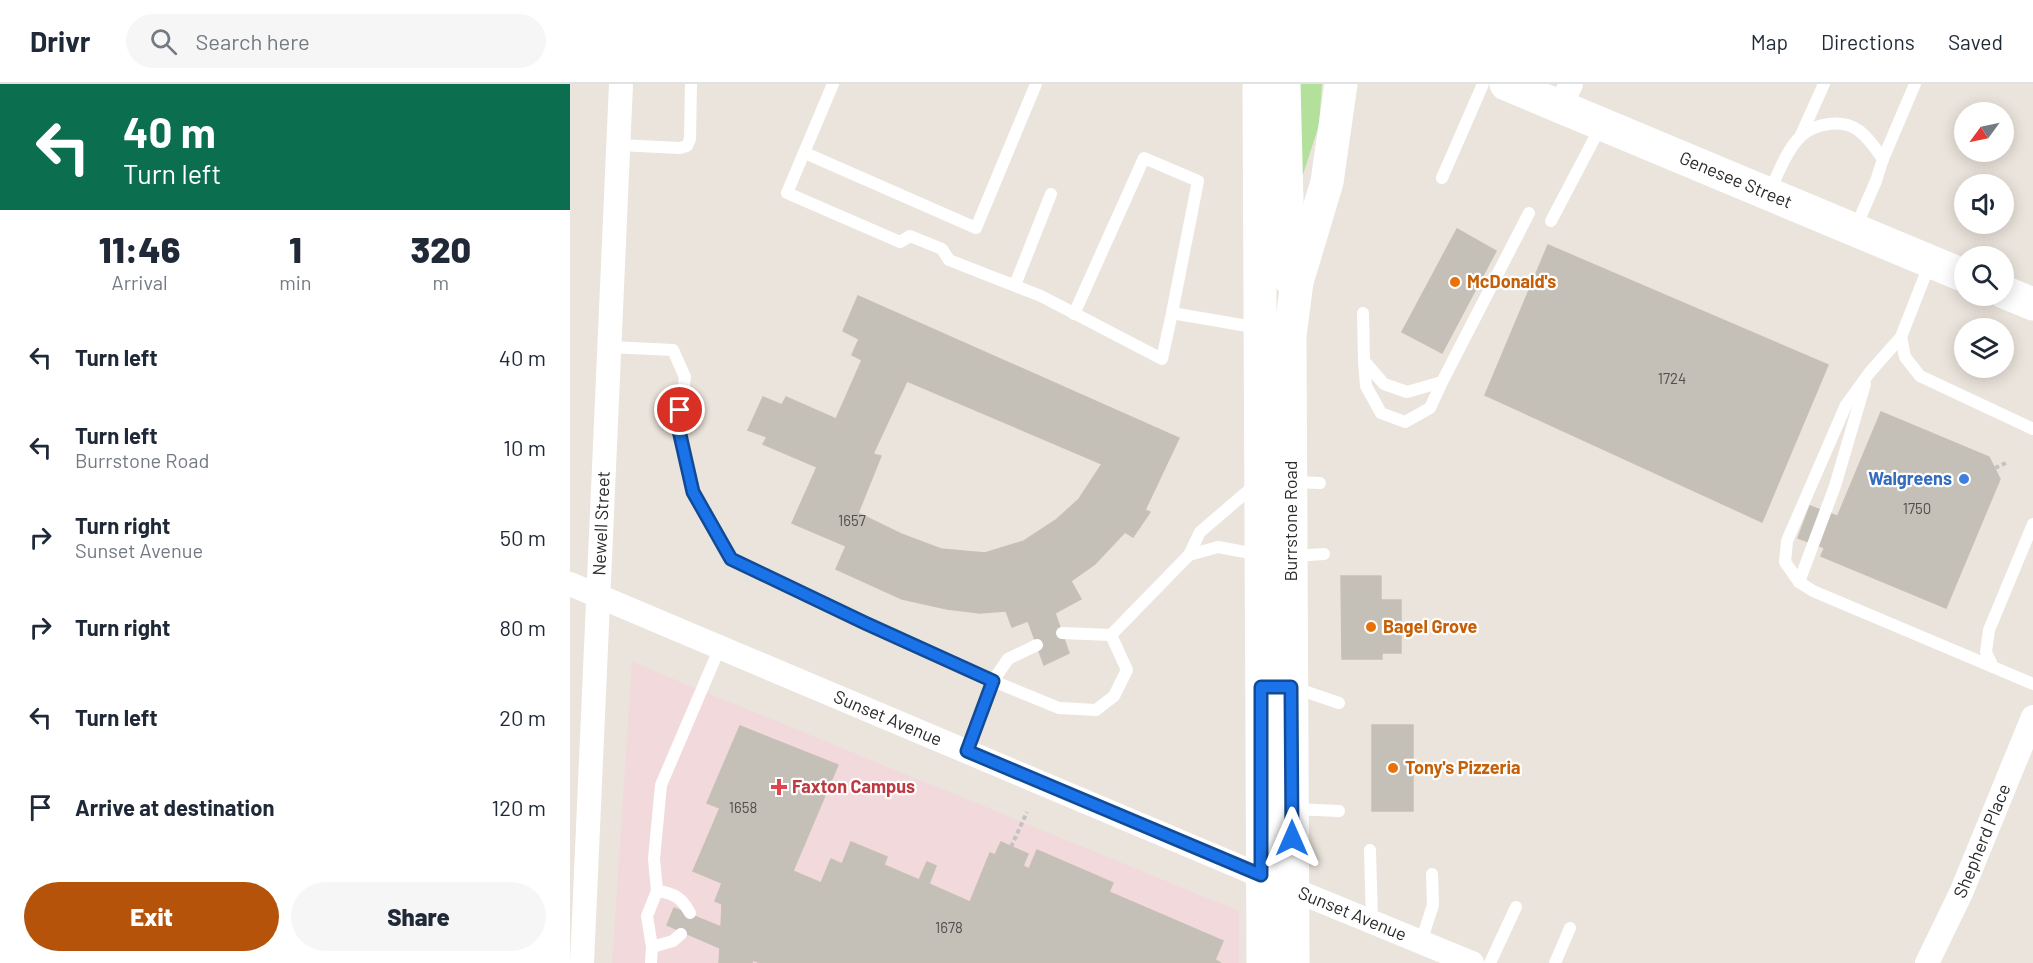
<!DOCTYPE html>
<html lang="en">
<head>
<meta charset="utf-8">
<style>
  :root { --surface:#fff; --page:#f6f6f7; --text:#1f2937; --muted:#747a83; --line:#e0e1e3; --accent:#b45309 }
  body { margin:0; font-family:Barlow,sans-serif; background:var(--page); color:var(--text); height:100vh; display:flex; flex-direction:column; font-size:22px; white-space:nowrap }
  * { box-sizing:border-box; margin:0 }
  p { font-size:20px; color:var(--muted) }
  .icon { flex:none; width:33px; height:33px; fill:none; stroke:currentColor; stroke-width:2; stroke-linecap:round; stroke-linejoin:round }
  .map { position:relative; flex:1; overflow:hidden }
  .drawer { display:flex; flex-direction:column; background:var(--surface); width:570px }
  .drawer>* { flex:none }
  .top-card { background:#0b6e4f; color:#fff; overflow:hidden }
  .needle { width:39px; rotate:237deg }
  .buttons { position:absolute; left:1384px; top:18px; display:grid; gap:12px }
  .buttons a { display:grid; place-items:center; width:60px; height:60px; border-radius:50%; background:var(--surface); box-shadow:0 3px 15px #0003; font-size:30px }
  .pin { position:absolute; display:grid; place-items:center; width:51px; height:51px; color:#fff; margin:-26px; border:3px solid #fff; border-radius:50%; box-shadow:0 2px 6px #0007 }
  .me { position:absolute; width:66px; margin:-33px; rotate:0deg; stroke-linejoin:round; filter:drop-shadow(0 0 4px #0008) }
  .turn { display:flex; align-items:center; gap:21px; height:126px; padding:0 24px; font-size:27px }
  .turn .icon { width:78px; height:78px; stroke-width:2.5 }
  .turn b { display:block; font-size:42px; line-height:51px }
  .eta { display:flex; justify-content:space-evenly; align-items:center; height:102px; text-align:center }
  .eta b { font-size:36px; font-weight:800; line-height:42px }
  .action { display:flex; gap:12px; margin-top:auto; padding:12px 24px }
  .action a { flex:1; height:69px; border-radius:36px; background:var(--accent); color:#fff; font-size:24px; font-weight:800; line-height:69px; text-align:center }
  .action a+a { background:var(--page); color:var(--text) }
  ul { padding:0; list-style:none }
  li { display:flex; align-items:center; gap:18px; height:90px; padding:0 24px }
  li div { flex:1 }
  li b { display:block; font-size:22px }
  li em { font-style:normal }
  header { display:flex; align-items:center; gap:36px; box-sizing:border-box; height:84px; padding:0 30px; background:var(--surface); border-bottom:2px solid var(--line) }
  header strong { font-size:28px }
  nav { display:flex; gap:33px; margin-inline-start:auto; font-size:21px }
  .search { width:420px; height:54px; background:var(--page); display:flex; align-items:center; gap:15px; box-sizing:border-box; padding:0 21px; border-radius:33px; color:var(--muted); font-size:22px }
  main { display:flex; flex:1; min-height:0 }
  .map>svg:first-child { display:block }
  .medical { fill:#f2d9db }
  .green { fill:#b3e09a }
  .building { fill:#c4bfb7; stroke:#c6c0b6; stroke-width:1.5; fill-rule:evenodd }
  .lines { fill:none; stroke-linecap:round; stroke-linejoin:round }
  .path { stroke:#c3c3c3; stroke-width:4; stroke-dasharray:4.5 3; stroke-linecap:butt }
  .lane { stroke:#fff; stroke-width:12 }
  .street { stroke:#fff; stroke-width:24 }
  .secondary { stroke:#fff; stroke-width:33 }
  .route-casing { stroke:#114b97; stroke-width:15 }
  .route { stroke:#1a73e8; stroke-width:10 }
  .food-dot { fill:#e8710a; stroke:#fff; stroke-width:2 }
  .shop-dot { fill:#3f7fe0; stroke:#fff; stroke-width:2 }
  .health-dot { fill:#e0444e; stroke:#fff; stroke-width:2 }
  .labels { text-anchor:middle; stroke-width:4.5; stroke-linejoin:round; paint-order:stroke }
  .number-label { font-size:15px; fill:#504f4d }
  .street-label { font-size:18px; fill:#2a2a2a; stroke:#fff }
  .food-label { font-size:18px; font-weight:bold; fill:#c56008; stroke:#fff; text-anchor:start }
  .shop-label { font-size:18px; font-weight:bold; fill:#366cbe; stroke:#fff; text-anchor:end }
  .health-label { font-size:18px; font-weight:bold; fill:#be3a42; stroke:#fff; text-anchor:start }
</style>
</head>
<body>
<header>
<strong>Drivr</strong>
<div class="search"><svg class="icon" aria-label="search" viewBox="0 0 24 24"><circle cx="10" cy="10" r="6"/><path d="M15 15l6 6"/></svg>Search here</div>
<nav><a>Map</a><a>Directions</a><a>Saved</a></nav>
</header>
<main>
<section class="drawer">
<div class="top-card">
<div class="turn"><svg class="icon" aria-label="left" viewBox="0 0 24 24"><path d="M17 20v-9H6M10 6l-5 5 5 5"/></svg><div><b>40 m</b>Turn left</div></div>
</div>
<div class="eta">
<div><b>11:46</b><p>Arrival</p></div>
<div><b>1</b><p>min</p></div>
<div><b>320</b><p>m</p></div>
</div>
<ul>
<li><svg class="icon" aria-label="left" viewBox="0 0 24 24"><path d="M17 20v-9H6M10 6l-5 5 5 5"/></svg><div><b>Turn left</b></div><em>40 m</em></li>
<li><svg class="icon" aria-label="left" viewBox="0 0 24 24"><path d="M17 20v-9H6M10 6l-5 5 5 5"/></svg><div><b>Turn left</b><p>Burrstone Road</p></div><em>10 m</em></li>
<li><svg class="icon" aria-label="right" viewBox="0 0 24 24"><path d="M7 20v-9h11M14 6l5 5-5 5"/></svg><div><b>Turn right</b><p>Sunset Avenue</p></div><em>50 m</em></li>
<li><svg class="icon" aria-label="right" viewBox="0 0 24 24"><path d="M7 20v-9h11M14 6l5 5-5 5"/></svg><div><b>Turn right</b></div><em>80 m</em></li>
<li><svg class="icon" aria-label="left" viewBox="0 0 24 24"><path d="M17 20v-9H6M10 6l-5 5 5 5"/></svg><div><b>Turn left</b></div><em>20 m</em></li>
<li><svg class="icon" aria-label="arrive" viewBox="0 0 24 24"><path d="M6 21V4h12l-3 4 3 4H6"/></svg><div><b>Arrive at destination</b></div><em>120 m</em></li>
</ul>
<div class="action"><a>Exit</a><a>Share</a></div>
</section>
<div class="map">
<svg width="1463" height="879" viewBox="0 0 1463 879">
  <rect width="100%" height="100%" fill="#ebe4dc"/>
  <!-- medical -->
  <path class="medical" d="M62 578 669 827V879H42Z"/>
  <!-- green -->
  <path class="green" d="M712 0H752L749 41 716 143Z"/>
  <!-- building -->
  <g class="building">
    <path d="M887 145 926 167 872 269 832 248Z"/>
    <path d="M978 161 1258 281 1192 438 915 311Z"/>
    <path d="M288 212 609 354 575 426 580 428 563 453 555 448 525 480 501 497 511 515 485 529 499 569 474 581 458 537 442 543 436 527 410 529 377 525 332 515 266 485 276 462 222 439 247 383 193 360 197 353 178 346 193 313 212 321 216 313 266 335 292 276 282 271 289 255 273 247ZM337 297 532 380 509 415 486 436 454 457 415 469 371 465 331 450 288 429 311 372 303 370Z"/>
    <path d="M1311 328 1419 373 1430 395 1376 524 1251 472Z"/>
    <path d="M1240 422 1267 432 1255 464 1228 454Z"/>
    <path d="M771 492H811V516H831V569H812V575H772Z"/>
    <rect x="802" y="641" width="41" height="86"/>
    <path d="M170 642 268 681 223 787 251 799 261 775 272 780 281 758 317 773 314 781 349 796 357 778 366 782 359 800 400 818 420 769 425 771 431 758 458 770 453 782 459 785 467 766 543 799 539 808 653 857 645 876 651 879H190L183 876 182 879H149L150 864 97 841 104 824 151 843 152 820 145 817 152 799 123 787 150 724 137 719Z"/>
  </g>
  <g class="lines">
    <!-- path -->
    <g class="path">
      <path d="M1425 384 1436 379"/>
      <path d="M441 763 457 728"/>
    </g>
    <!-- lane -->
    <g class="lane">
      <path d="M263 0 217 109 330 158 340 152 372 165 379 176 471 212 592 275 602 229 689 244"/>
      <path d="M1231 51 1254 0"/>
      <path d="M49 61 110 64 117 62 120 55 121 0"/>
      <path d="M235 69 406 144 466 0"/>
      <path d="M1313 75 1345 0"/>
      <path d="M872 94 913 0"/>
      <path d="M1200 109C1206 92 1218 64 1231 52 1246 39 1271 35 1288 46 1298 53 1306 65 1313 75L1306 97 1285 145"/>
      <path d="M981 137 1032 40"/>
      <path d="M1360 179 1331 253 1335 273 1350 292 1463 345"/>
      <path d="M445 201 481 110"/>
      <path d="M793 229 794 277 814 300 837 308 872 298 959 129"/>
      <path d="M504 230 574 74 628 97 602 229"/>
      <path d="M1331 253 1300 288 1276 321 1217 457 1215 478 1229 498 1243 507 1423 583"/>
      <path d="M40 263 103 266 115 293 108 342 123 408 161 475 295 539 423 597 489 624 526 626 544 612 557 586 541 551"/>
      <path d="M794 277 796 302 811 329 835 338 860 324 872 298"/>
      <path d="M723 398 750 399"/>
      <path d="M1463 440 1419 546 1416 568 1423 583 1463 600"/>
      <path d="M619 471 648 463 691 471"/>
      <path d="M723 472 754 470"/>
      <path d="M1229 498 1265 402 1295 300"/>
      <path d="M492 549 541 551 619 471 630 448 686 400"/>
      <path d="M725 604 769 619"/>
      <path d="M397 667 423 597 438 575 467 561"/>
      <path d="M725 725 769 727"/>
      <path d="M800 766 802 839"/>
      <path d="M87 807C104 809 112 814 120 829"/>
      <path d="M851 858 863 821 862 790"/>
      <path d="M82 863 103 857 111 850"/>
      <path d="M81 879 82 863 77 832 87 807 84 775 91 701 150 563"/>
      <path d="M920 879 946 823"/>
      <path d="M985 879 1000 844"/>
    </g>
    <!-- street -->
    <g class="street">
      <path d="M990 23 1001 0"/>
      <path id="s1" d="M0 500 722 805 902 879"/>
      <path id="s2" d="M12 879 51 0"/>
      <path id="s3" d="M1357 879 1391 809 1463 633"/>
    </g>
    <!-- secondary -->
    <g class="secondary">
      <path d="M689 0 693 879"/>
      <path d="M714 0 719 194"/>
      <path id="s4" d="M936 0 1395 192"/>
      <path d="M1434 208 1463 220"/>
      <path d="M723 879 720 252 727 198 757 98 771 0"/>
    </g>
  </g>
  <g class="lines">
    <!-- route casing -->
    <g class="route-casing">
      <path id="route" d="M110 326 108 342 123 408 161 475 295 539 423 597 397 667 691 791V603H721L722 754"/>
    </g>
    <!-- route -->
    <use href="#route" class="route"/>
  </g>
  <!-- markers -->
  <g class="food-dot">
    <circle cx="885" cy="198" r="6"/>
    <circle cx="801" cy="543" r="6"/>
    <circle cx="823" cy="684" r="6"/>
  </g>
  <circle class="shop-dot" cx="1394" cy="395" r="6"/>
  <path class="health-dot" d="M206 694h6v6h6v6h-6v6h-6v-6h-6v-6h6z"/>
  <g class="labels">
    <!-- number labels -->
    <g class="number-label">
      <text x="1102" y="300">1724</text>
      <text x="1347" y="430">1750</text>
      <text x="282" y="442">1657</text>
      <text x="173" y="729">1658</text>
      <text x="379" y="849">1678</text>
    </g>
    <!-- street labels -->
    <g class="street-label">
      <text dy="6" stroke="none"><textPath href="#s4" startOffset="249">Genesee Street</textPath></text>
      <text transform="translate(721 437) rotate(-90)" y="6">Burrstone Road</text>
      <text dy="6" stroke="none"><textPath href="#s2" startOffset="440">Newell Street</textPath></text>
      <text dy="6" stroke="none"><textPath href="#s1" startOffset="345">Sunset Avenue</textPath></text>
      <text dy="6" stroke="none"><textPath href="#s3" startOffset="134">Shepherd Place</textPath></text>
      <text dy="6" stroke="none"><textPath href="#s1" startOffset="849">Sunset Avenue</textPath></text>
    </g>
    <!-- food labels -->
    <g class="food-label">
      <text x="897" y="204">McDonald's</text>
      <text x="813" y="549">Bagel Grove</text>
      <text x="835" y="690">Tony's Pizzeria</text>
    </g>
    <!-- shop labels -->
    <g class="shop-label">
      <text x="1382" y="401">Walgreens</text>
    </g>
    <!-- health labels -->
    <g class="health-label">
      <text x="222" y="709">Faxton Campus</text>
    </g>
  </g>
</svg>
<div class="buttons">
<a><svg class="needle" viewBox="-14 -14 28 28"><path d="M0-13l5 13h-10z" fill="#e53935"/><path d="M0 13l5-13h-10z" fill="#747a83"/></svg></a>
<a><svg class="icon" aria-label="sound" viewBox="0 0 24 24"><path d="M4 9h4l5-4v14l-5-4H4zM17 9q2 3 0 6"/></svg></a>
<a><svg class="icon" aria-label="search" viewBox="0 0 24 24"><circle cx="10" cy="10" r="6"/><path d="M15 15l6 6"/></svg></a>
<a><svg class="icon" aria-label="layers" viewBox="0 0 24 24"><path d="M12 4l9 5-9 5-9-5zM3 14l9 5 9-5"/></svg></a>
</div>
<div class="pin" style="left:110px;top:326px;background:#d93025"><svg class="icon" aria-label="arrive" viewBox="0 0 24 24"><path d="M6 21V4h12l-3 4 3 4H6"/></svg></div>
<svg class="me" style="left:722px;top:754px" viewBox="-20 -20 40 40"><path d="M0-17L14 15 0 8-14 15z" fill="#1a73e8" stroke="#fff" stroke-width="4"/></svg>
</div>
</main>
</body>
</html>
